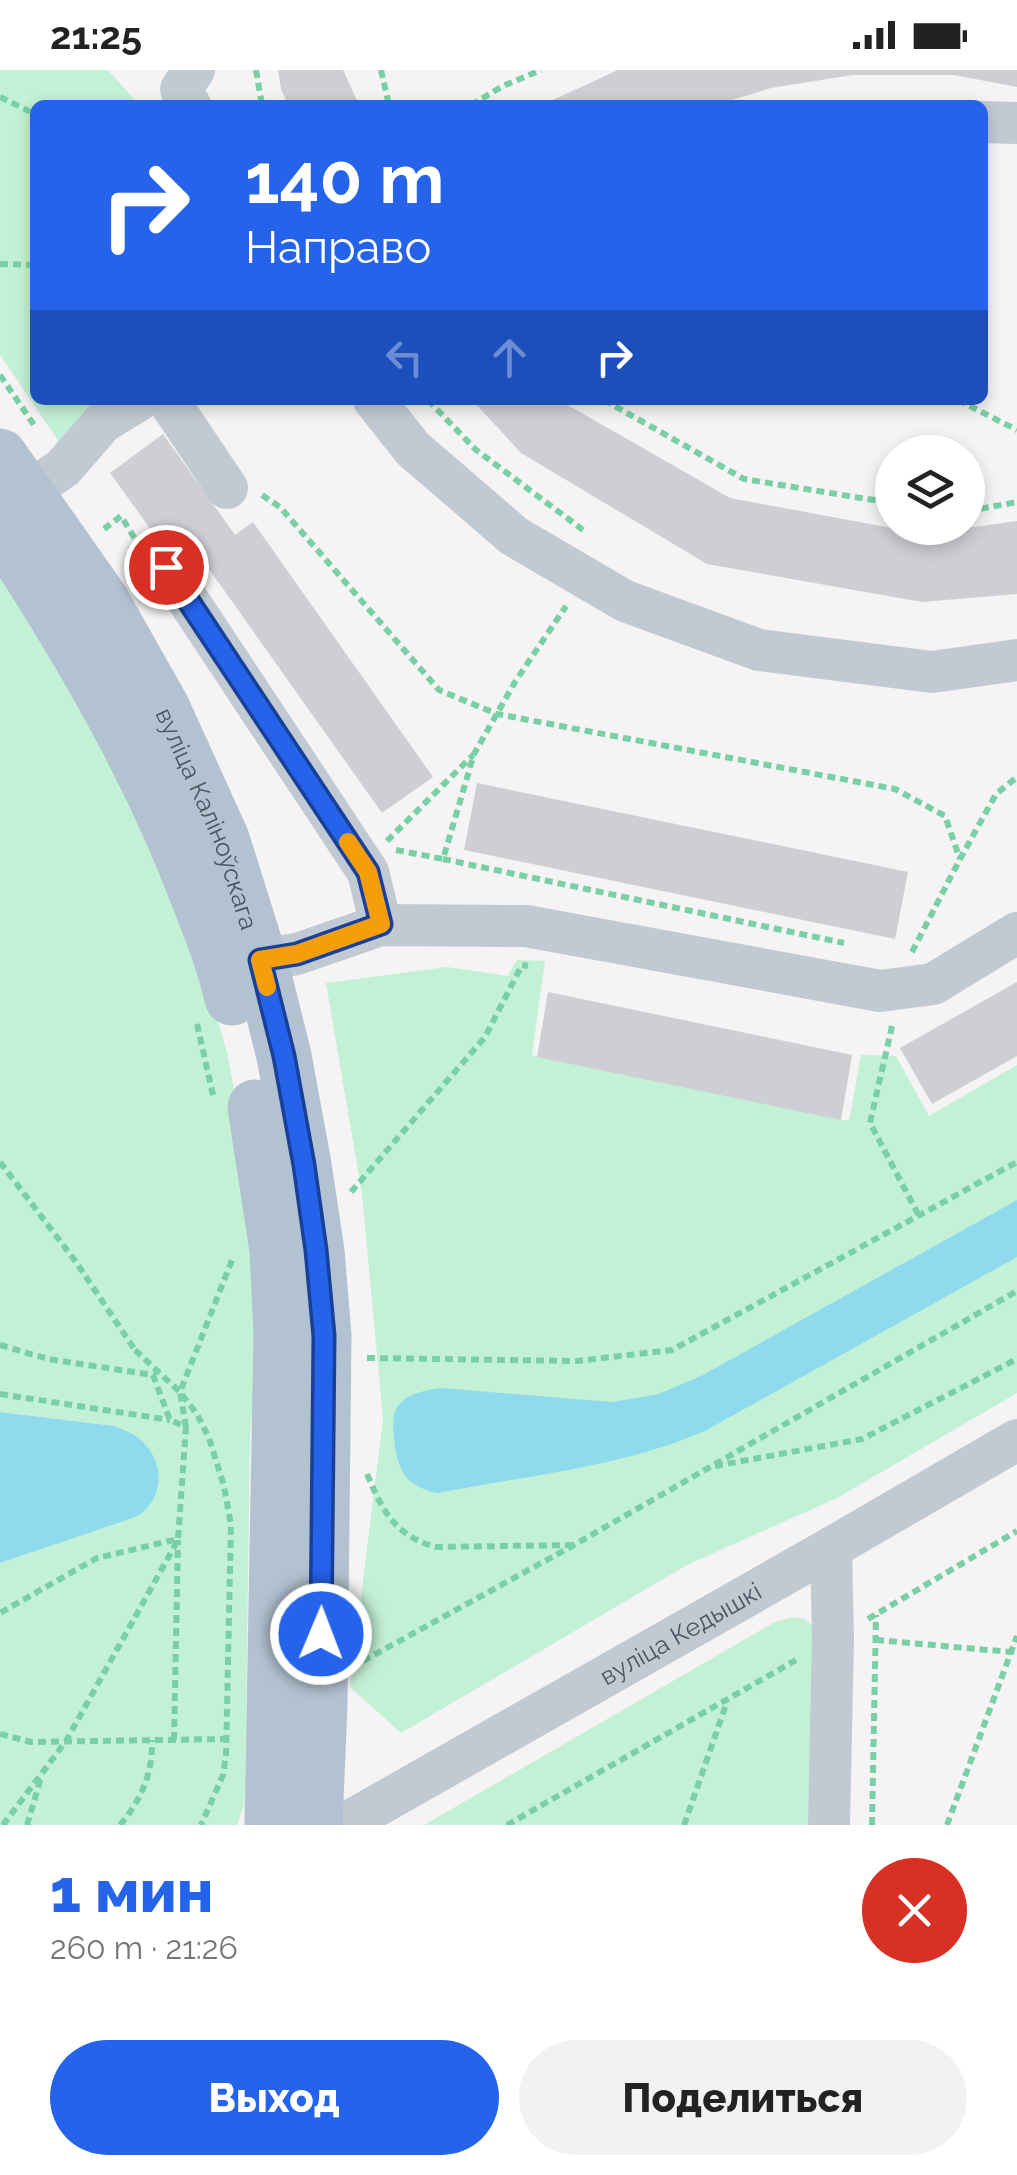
<!DOCTYPE html>
<html lang="ru">
<head>
<meta charset="utf-8">
<style>
  :root { --surface:#fff; --page:#f2f2f2; --text:#222; --muted:#767676; --accent:#2563eb }
  body { margin:0; font-family:Raleway,sans-serif; background:var(--page); color:var(--text); height:100vh; display:flex; flex-direction:column; font-size:38px; white-space:nowrap }
  * { box-sizing:border-box; margin:0 }
  p { font-size:32px; color:var(--muted) }
  .icon { flex:none; width:55px; height:55px; fill:none; stroke:currentColor; stroke-width:2; stroke-linecap:round; stroke-linejoin:round }
  .map { position:relative; height:1755px; overflow:hidden }
  .drawer { display:flex; flex-direction:column; background:var(--surface); flex:1 }
  .drawer>* { flex:none }
  .guide { position:absolute; left:30px; top:30px; width:958px; height:305px; border-radius:15px; box-shadow:0 5px 15px #0003; background:#2563eb; color:#fff; overflow:hidden }
  .buttons { position:absolute; left:875px; top:365px; display:grid; gap:20px }
  .buttons a { display:grid; place-items:center; width:110px; height:110px; border-radius:50%; background:var(--surface); box-shadow:0 5px 15px #0003; font-size:50px }
  .pin { position:absolute; display:grid; place-items:center; width:85px; height:85px; color:#fff; margin:-42px; border:5px solid #fff; border-radius:50%; box-shadow:0 2px 10px #0007 }
  .me { position:absolute; width:110px; margin:-55px; rotate:1deg; stroke-linejoin:round; filter:drop-shadow(0 0 8px #0008) }
  .turn { display:flex; align-items:center; gap:35px; height:210px; padding:0 50px; font-size:45px }
  .turn .icon { width:130px; height:130px; stroke-width:2.5 }
  .turn b { display:block; font-size:70px; line-height:85px }
  .lanes { display:flex; align-items:center; height:95px; padding:0 50px; background:#0003; justify-content:center; gap:50px; direction:ltr }
  .lanes .off { opacity:.35 }
  .round { display:grid; place-items:center; flex:none; width:105px; height:105px; border-radius:52px; background:var(--page) }
  .overview { display:flex; align-items:center; justify-content:space-between; height:170px; padding:0 50px }
  h1 { font-size:60px; font-weight:800; line-height:75px; color:var(--accent) }
  .primary-button { display:flex; gap:20px; margin-top:auto; padding:20px 50px }
  .primary-button a { flex:1; height:115px; border-radius:60px; background:var(--accent); color:#fff; font-size:40px; font-weight:800; line-height:115px; text-align:center }
  .primary-button a+a { background:var(--page); color:var(--text) }
  .status { display:flex; justify-content:space-between; align-items:center; height:70px; padding:0 50px; background:var(--surface); direction:ltr }
  .status svg { height:28px; fill:currentColor }
  .map>svg:first-child { display:block }
  .green { fill:#c3f1d5 }
  .water { fill:#90daee }
  .building { fill:#cdcfd5 }
  .lines { fill:none; stroke-linecap:round; stroke-linejoin:round }
  .path { stroke:#7ad0a6; stroke-width:6; stroke-dasharray:8 5; stroke-linecap:butt }
  .minor { stroke:#c1cad2; stroke-width:42 }
  .major { stroke:#b3c2d1; stroke-width:55 }
  .route-casing { stroke:#184099; stroke-width:25 }
  .route { stroke:#2563eb; stroke-width:18 }
  .slow { stroke:#f59e0b; stroke-width:18 }
  .labels { text-anchor:middle; stroke-width:8; stroke-linejoin:round; paint-order:stroke }
  .street-label { font-size:25px; fill:#4a5661; stroke:#fff }
</style>
</head>
<body>
<div class="status"><b>21:25</b><svg viewBox="0 0 49 12"><path d="M0 12V9h3v3zM5 12V6h3v6zM10 12V3h3v9zM15 12V0h3v12zM26 1h20v11H26zM47 4h2v5h-2z"/></svg></div>
<div class="map">
<svg width="1017" height="1755" viewBox="0 0 1017 1755">
  <rect width="100%" height="100%" fill="#f5f3f3"/>
  <!-- green -->
  <g class="green">
    <path d="M0 0H108L139 35H35V330H118L66 382 0 285Z"/>
    <path d="M0 484 63 584 201 894 227 982 252 1118 262 1228 250 1364 245 1719 244 1735 237 1755H0V1493L136 1447 142 1371 129 1362 114 1356 0 1342Z"/>
    <path d="M517 890 545 891 532 985 849 1051 861 985 896 986 929 1046 1017 995V1323L837 1428 687 1495 401 1663 350 1617 383 1349 362 1124 326 913 447 897 508 906Z"/>
    <path d="M794 1547 804 1549 812 1555 816 1755H424L775 1552Z"/>
  </g>
  <!-- water -->
  <g class="water">
    <path d="M1017 1130V1187L705 1361C622 1397 525 1406 437 1423 404 1416 396 1397 394 1366 393 1356 392 1345 398 1336 408 1323 426 1320 441 1318L612 1332 659 1324 703 1305Z"/>
    <path d="M0 1342 114 1356C124 1360 134 1363 142 1371 166 1394 164 1430 136 1447L0 1493Z"/>
  </g>
  <!-- building -->
  <g class="building">
    <path d="M278 0H343L359 35H288L281 19Z"/>
    <path d="M618 0H1017V17L954 5H852L771 18 715 35H542Z"/>
    <path d="M472 330H559L730 428 924 464 1017 451V524L922 532 707 494 521 383Z"/>
    <path d="M163 364 235 465 253 452 433 707 382 743 182 461 162 475 110 403Z"/>
    <path d="M477 713 908 802 895 869 464 780Z"/>
    <path d="M1017 912V986L932 1034 900 978Z"/>
    <path d="M548 922 852 985 841 1050 537 987Z"/>
  </g>
  <g class="lines">
    <!-- path -->
    <g class="path">
      <path d="M256 0 262 35"/>
      <path d="M381 0 389 35"/>
      <path d="M0 27 35 44"/>
      <path d="M471 35 503 16 541 0"/>
      <path d="M0 194 35 195"/>
      <path d="M0 305 36 358"/>
      <path d="M428 330 475 379 587 463"/>
      <path d="M604 330 744 409 892 433"/>
      <path d="M958 330 1017 360"/>
      <path d="M262 425 280 437 439 620 497 644 895 719 945 746 960 789"/>
      <path d="M968 441 1017 432"/>
      <path d="M104 459 121 446 140 477"/>
      <path d="M387 771 473 685"/>
      <path d="M396 780 443 789 474 684 515 612 566 536"/>
      <path d="M443 789 844 873"/>
      <path d="M912 882 960 789 996 724 1017 707"/>
      <path d="M197 954 213 1025"/>
      <path d="M892 956 870 1053 919 1146"/>
      <path d="M0 1092 76 1192 135 1280"/>
      <path d="M351 1122 485 967 522 895 528 896"/>
      <path d="M0 1275 48 1289 153 1305 170 1350 186 1357 178 1469 97 1488 0 1543"/>
      <path d="M135 1280 180 1322 197 1344 209 1368 224 1416 231 1455 226 1685 223 1705 201 1755"/>
      <path d="M367 1288 577 1291 672 1280 1017 1092"/>
      <path d="M0 1324 170 1350"/>
      <path d="M186 1357 180 1322 232 1190"/>
      <path d="M715 1396 862 1369 1017 1289"/>
      <path d="M367 1404C383 1442 395 1465 435 1477L573 1475"/>
      <path d="M868 1549 1017 1461"/>
      <path d="M876 1570 1011 1582 1017 1579"/>
      <path d="M363 1591 574 1475 1017 1221"/>
      <path d="M0 1664 31 1672 226 1669"/>
      <path d="M174 1670 178 1470"/>
      <path d="M3 1755 66 1671 178 1470"/>
      <path d="M27 1755 41 1708"/>
      <path d="M120 1755C141 1730 153 1703 152 1670"/>
      <path d="M507 1755 796 1590"/>
      <path d="M684 1755 727 1632"/>
      <path d="M872 1755 876 1545"/>
      <path d="M947 1755 1017 1566"/>
    </g>
    <!-- minor -->
    <g class="minor">
      <path d="M190 35 181 19 194 0"/>
      <path d="M982 52 1017 53"/>
      <path d="M168 330 227 418"/>
      <path d="M374 330 413 379 514 466 625 531 759 580 932 602 1017 590"/>
      <path d="M0 441 63 398 103 352 139 330"/>
      <path d="M166 497 368 802 381 855"/>
      <path d="M231 898 260 890 297 884 381 855 526 856 880 921 933 914 1017 863"/>
      <path id="s1" d="M343 1755 831 1478 1017 1370"/>
      <path d="M829 1755 833 1568 831 1478"/>
    </g>
    <!-- major -->
    <g class="major">
      <path id="s2" d="M0 386 102 531 163 639 222 769 260 890 284 986 304 1095 317 1181 324 1266 320 1634 315 1755"/>
      <path d="M0 457C77 575 148 695 198 827 211 860 224 893 232 928"/>
      <path d="M255 1037 277 1180 281 1262 272 1755"/>
    </g>
  </g>
  <g class="lines">
    <!-- route casing -->
    <g class="route-casing">
      <path id="route" d="M166 497 368 802 381 854 297 884 260 890 284 986 304 1095 316 1180 324 1266 321 1564"/>
    </g>
    <!-- route -->
    <use href="#route" class="route"/>
    <!-- slow -->
    <path class="slow" d="M267 917 260 890 297 884 381 854 368 802 348 772"/>
  </g>
  <g class="labels">
    <!-- street labels -->
    <g class="street-label">
      <text dy="9" stroke="none"><textPath href="#s2" startOffset="420">вуліца Каліноўскага</textPath></text>
      <text dy="9" stroke="none"><textPath href="#s1" startOffset="388">вуліца Кедышкі</textPath></text>
    </g>
  </g>
</svg>
<div class="buttons">
<a><svg class="icon" aria-label="layers" viewBox="0 0 24 24"><path d="M12 4l9 5-9 5-9-5zM3 14l9 5 9-5"/></svg></a>
</div>
<div class="pin" style="left:166px;top:497px;background:#d93025"><svg class="icon" aria-label="arrive" viewBox="0 0 24 24"><path d="M6 21V4h12l-3 4 3 4H6"/></svg></div>
<svg class="me" style="left:321px;top:1564px" viewBox="-20 -20 40 40"><circle r="17" fill="#2563eb" stroke="#fff" stroke-width="3"/><path d="M0-11L8 9 0 5-8 9z" fill="#fff"/></svg>
<div class="guide">
<div class="turn"><svg class="icon" aria-label="right" viewBox="0 0 24 24"><path d="M7 20v-9h11M14 6l5 5-5 5"/></svg><div><b>140 m</b>Направо</div></div>
<div class="lanes"><svg class="icon off" aria-label="left" viewBox="0 0 24 24"><path d="M17 20v-9H6M10 6l-5 5 5 5"/></svg><svg class="icon off" aria-label="ahead" viewBox="0 0 24 24"><path d="M12 20V5M6 11l6-6 6 6"/></svg><svg class="icon" aria-label="right" viewBox="0 0 24 24"><path d="M7 20v-9h11M14 6l5 5-5 5"/></svg></div>
</div>
</div>
<section class="drawer">
<div class="overview"><div><h1>1 мин</h1><p>260 m · 21:26</p></div><a class="round" style="background:#d93025;color:#fff"><svg class="icon" aria-label="close" viewBox="0 0 24 24"><path d="M6 6l12 12M18 6L6 18"/></svg></a></div>
<div class="primary-button"><a>Выход</a><a>Поделиться</a></div>
</section>
</body>
</html>
